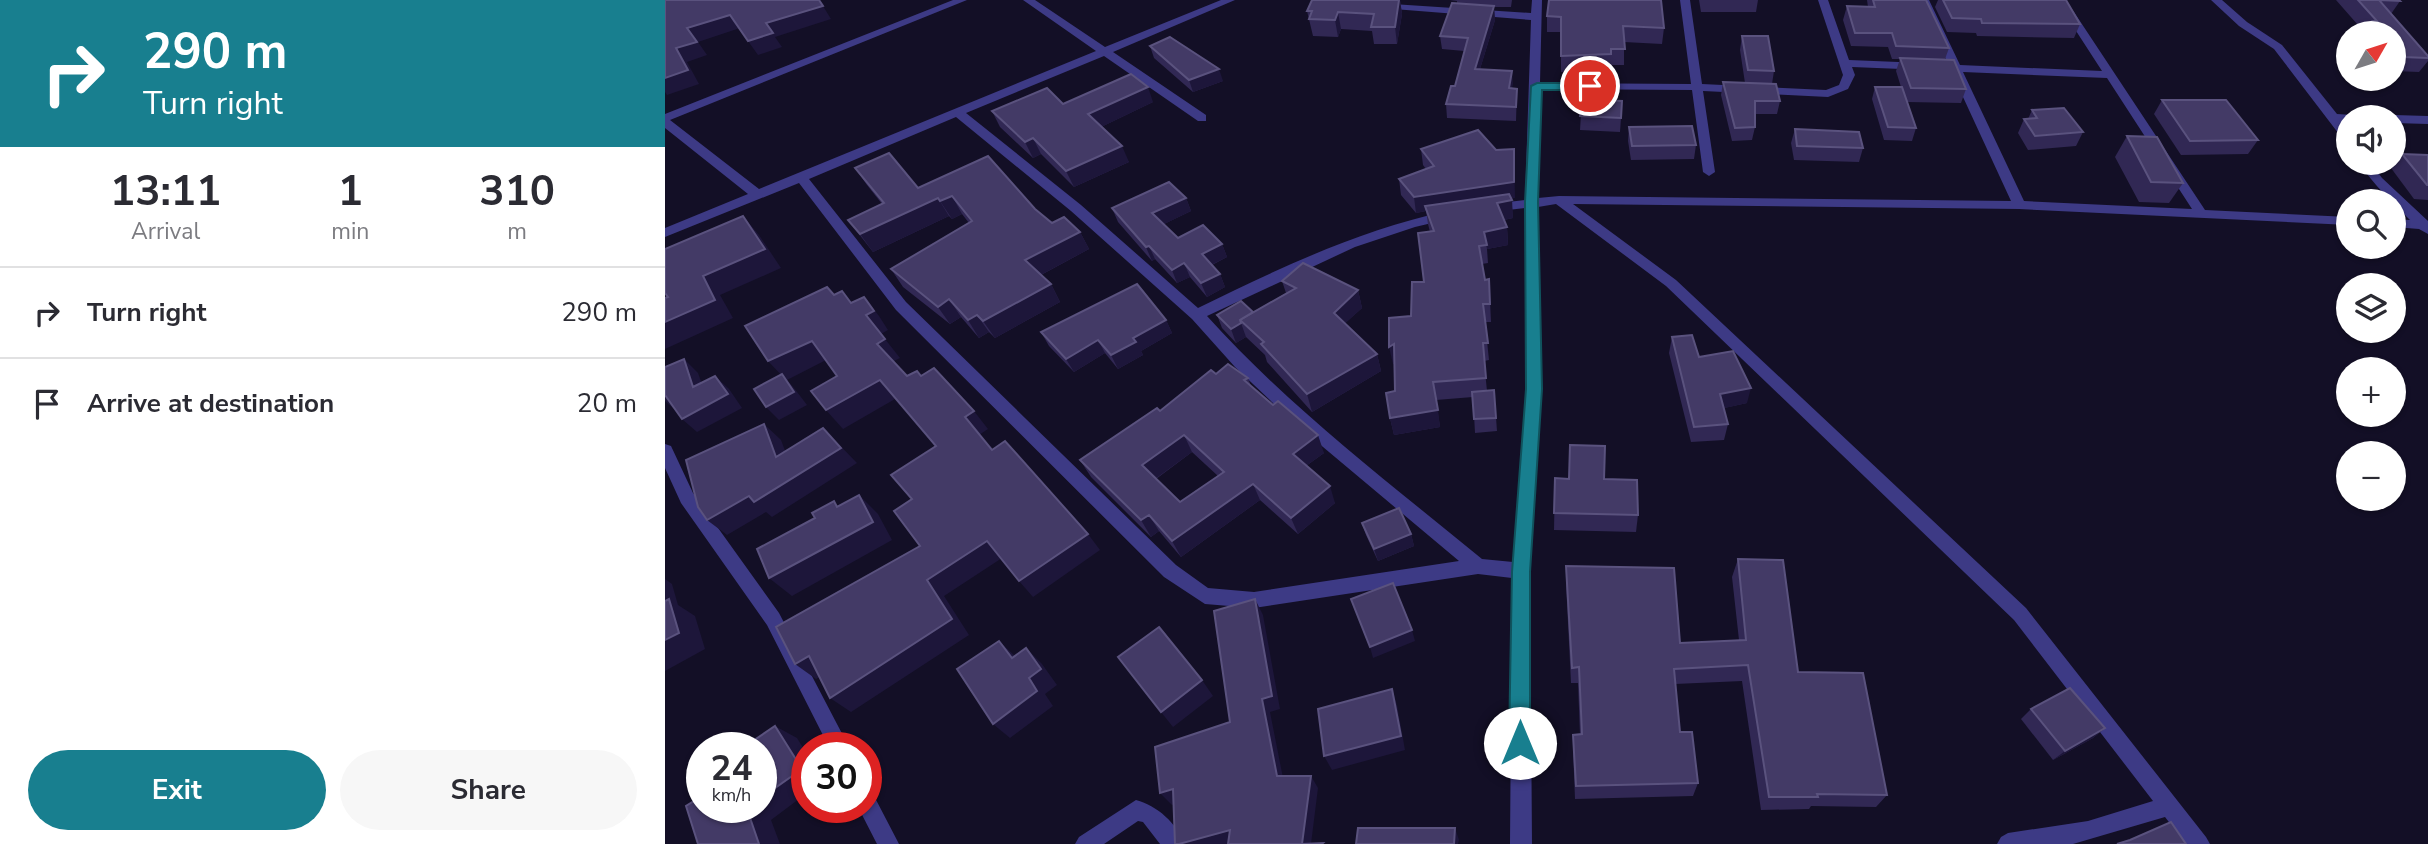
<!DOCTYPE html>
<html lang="en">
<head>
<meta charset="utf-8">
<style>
  :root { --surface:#fff; --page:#f7f7f7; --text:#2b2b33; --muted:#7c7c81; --line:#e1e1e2; --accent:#187f8f }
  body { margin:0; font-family:"Nunito Sans",sans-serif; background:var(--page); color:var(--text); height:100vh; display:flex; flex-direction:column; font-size:26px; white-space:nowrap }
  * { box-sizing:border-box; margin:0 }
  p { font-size:23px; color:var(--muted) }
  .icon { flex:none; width:38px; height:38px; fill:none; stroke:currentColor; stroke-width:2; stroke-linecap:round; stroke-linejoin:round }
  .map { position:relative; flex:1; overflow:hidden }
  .sheet { display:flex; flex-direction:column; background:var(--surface); width:665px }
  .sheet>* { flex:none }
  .banner { background:#187f8f; color:#fff; overflow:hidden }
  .needle { width:46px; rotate:51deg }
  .fabs { position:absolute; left:1671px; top:21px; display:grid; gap:14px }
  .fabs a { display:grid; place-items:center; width:70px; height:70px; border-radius:50%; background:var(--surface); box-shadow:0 2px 5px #0004; font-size:35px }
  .speed { position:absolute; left:21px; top:732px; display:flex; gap:14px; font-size:35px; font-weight:700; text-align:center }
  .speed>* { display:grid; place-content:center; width:91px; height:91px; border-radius:50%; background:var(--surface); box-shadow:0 2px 5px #0004; line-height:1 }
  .speed small { font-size:18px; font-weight:400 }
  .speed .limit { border:10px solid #d22; background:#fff; color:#111 }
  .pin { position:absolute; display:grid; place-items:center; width:60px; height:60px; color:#fff; margin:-30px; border:4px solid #fff; border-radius:50%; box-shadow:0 2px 7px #0007 }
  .me { position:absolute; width:77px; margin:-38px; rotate:0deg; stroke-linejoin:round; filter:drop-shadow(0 0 5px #0008) }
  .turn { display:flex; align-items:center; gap:24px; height:147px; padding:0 28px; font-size:32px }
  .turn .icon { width:91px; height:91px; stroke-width:2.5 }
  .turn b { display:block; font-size:49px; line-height:60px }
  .eta { display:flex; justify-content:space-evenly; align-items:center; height:119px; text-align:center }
  .eta b { font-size:42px; font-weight:700; line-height:49px }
  .action { display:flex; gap:14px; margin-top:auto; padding:14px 28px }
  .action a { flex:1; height:80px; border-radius:42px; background:var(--accent); color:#fff; font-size:28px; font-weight:700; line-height:80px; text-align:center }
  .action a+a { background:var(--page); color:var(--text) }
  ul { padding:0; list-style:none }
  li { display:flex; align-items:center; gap:21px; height:91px; padding:0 28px; border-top:2px solid var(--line) }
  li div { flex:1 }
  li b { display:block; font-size:26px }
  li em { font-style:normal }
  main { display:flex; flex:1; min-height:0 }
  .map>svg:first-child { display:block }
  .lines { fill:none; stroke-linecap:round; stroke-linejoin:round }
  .minor { fill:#3d3a85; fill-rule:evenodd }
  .wall { fill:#312854; fill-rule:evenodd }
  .shaded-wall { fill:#1d163a }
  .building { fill:#433a66; stroke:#5a527e; stroke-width:2; fill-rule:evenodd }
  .route { fill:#187f8f; stroke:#10535d; stroke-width:2 }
</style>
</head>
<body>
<main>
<section class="sheet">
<div class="banner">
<div class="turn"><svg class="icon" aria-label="right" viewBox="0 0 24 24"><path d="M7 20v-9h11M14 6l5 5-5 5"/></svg><div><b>290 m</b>Turn right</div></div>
</div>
<div class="eta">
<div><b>13:11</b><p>Arrival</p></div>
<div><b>1</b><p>min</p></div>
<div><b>310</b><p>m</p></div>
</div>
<ul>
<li><svg class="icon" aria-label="right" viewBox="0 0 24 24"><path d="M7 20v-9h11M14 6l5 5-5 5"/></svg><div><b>Turn right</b></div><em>290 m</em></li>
<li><svg class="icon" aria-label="arrive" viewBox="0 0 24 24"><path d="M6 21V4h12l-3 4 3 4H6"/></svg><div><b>Arrive at destination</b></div><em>20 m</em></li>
</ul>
<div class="action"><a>Exit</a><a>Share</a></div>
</section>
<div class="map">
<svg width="1763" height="844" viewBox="0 0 1763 844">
  <rect width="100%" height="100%" fill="#130f26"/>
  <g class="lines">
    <!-- minor -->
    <g class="minor">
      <path d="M288 0H302L5 120 94 189 431 51 358 0H370L440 47 556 0H570L448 52 541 115V121H533L439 56 301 113 416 205 533 308C615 268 694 230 783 211L788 212V218L750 227 690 247 542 316C624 407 722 481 817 559L848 562 861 389 860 208 826 212 819 208 826 204 860 200 866 20 716 8 711 5 712 3 866 13 867 0H877L875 83 1026 84 1015 0H1025L1037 84 1161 90 1174 85 1178 75 1153 0H1163L1184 60 1283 64 1254 0H1264L1295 65 1437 71 1391 0H1401L1540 210 1684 217V225L1354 209 908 204 1011 280 1361 608 1541 837 1545 844H1521L1500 817 1408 844H1332L1336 837 1343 833 1423 821 1488 801 1349 620 1001 286 891 204 873 207 877 389 865 571 867 844H845L847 578 813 574 589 608 540 604 499 577 231 310 134 183 0 237V228L83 194 0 128V114ZM1187 67 1286 71 1346 201 894 196 873 198 875 89 1027 90 1038 172 1044 176 1050 172 1038 91 1163 97 1183 89 1190 75ZM1298 72 1442 78 1527 209 1359 201ZM291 117 406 211 527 319 570 367 627 421 794 561 589 592 543 588 511 565 241 302 144 179Z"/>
      <path d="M1546 0H1557L1582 22 1617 45 1672 114 1688 115 1689 117H1684V122L1677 121 1684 130V143L1680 142 1609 49 1574 26Z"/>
      <path d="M1729 115 1763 116V124L1729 123V117H1724Z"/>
      <path d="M1694 163H1706L1717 178 1763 221V234L1754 229 1729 227V219L1745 220C1726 201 1709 185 1694 163Z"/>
      <path d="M0 444 6 446 28 493 114 613 184 747H164L102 625 16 503 0 468Z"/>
      <path d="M201 791 208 794 234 844H212L193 807H201Z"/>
      <path d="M471 800C493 806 511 823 520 844H495L478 822 473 821 439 844H410L414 837Z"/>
    </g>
  </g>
  <!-- wall -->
  <g class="wall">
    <path d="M647 0H735L737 14 732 44H709L707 31 676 29 673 37 648 36 642 11Z"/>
    <path d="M785 0H847L846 7H829L830 20 815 69 847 71V88L852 89 851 121 782 118 781 104 790 86 799 51 777 49 775 36 792 3V1Z"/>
    <path d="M884 0 999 28 997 44 959 42V65H945V70L896 72V32H882V16Z"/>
    <path d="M1034 0H1093L1091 12H1036Z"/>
    <path d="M1202 0H1261L1284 48 1280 59 1301 89 1296 103 1242 102 1251 128 1247 141 1219 140 1207 99 1210 87H1236L1231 71 1235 59H1227L1223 47 1186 46 1178 20 1182 6 1203 7Z"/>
    <path d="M1273 0H1401L1415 24 1409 38 1312 36 1311 33 1282 32 1270 7Z"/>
    <path d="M1671 0H1734L1735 1 1726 14 1763 56V61L1754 72 1729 71V33H1700Z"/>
    <path d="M1077 36 1109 71 1107 84 1115 101 1112 114H1090V127L1087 140 1067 141 1056 95 1058 82 1080 83 1075 50Z"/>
    <path d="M485 46 558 81 528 92 489 58Z"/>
    <path d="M917 99 956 118 955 132 915 130Z"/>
    <path d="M1497 100 1593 140 1583 154 1516 155 1489 114Z"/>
    <path d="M488 102 436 127 464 162 409 187 376 154 368 158 335 127 327 111 398 104Z"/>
    <path d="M1367 110 1418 132 1411 146 1363 150 1353 133 1359 119H1363Z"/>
    <path d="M964 127 1031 145 1029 159 966 160 963 141Z"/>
    <path d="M1130 129 1198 148 1194 162 1129 160 1126 143Z"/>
    <path d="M1462 136 1518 183 1504 203 1474 202 1450 157Z"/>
    <path d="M756 149 850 198H846L848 218 839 220 842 227 843 245 822 249 823 263 817 264 820 280 824 279 826 322H820L824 360 819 361 822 391 829 390 832 431 810 433 808 397 771 400 775 427 729 435 725 418 730 391V363L728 364 759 282 765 232 763 224 761 211 751 213 736 195 734 179 761 169 758 165Z"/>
    <path d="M1737 154 1763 155V200L1749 199 1726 168Z"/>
    <path d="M190 168 253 188 370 209 387 223 415 232 424 249 376 275 386 284 395 302 330 338 324 332 314 338 296 317 285 324 238 287 226 269 304 223 297 214 287 219 284 216 208 252 183 220 217 204 202 185Z"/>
    <path d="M521 198 526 211 499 224 513 238 557 244 562 257 547 265 555 274 560 287 542 297 525 277 512 283 490 259 487 261 453 222 447 208Z"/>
    <path d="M617 281 693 290 697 308 680 323 712 354 716 371 647 412 602 362 600 355 581 337 571 343 557 328 552 315 588 312 621 293Z"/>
    <path d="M501 320 507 333 476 351 478 355 453 369 440 353 409 372 384 346 376 332Z"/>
    <path d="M1007 337 1034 357 1082 403 1059 408 1063 424 1059 440 1026 442 1004 353Z"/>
    <path d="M551 374 583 378 586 386 659 453 641 466 670 503 633 534 595 500 516 557 494 531 486 537 426 477 415 460 495 411ZM527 452 553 476 515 502 491 479Z"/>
    <path d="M890 478 973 515 971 532 889 530Z"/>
    <path d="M697 523 746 534 749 546 713 561 701 535Z"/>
    <path d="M1073 559 1133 672 1222 795 1211 807 1146 806 1144 809 1096 810 1077 681 1010 684 1015 732 1033 783 1028 796 910 799 908 749V735H915L913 683H906L901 583V566L1015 643 1074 640 1067 577Z"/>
    <path d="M1366 709 1440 728 1428 738 1388 760 1356 719Z"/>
  </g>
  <!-- shaded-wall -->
  <g class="shaded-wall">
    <path d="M734 0H735L737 14 732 44 730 27Z"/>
    <path d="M158 6 166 19 110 37 117 47 93 55 83 41 101 23Z"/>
    <path d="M829 6 830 20 811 82 810 69Z"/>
    <path d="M673 12 676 29 673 37 670 20Z"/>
    <path d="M65 15 75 28 33 42 42 55 22 62 34 84 2 95 0 92V78L11 48 22 28Z"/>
    <path d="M554 69 558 81 528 92 524 80Z"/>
    <path d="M847 71 848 84 844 102V88Z"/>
    <path d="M483 87 488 102 430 130 423 114Z"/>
    <path d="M368 138 376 154 368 158 360 142Z"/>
    <path d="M457 146 464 162 409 187 401 171Z"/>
    <path d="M849 149 850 198 762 211 760 206 761 211 751 213 749 197Z"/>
    <path d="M287 196 297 214 287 219 275 201Z"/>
    <path d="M273 198 284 216 208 252 195 234Z"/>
    <path d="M521 198 526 211 493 227 487 213Z"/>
    <path d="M847 200 848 218 833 221 832 203Z"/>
    <path d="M78 216 94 235 116 268 55 295 68 318 0 349V322L38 276Z"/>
    <path d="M842 227 843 245 822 249 819 232Z"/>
    <path d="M415 232 424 249 370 278 360 260Z"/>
    <path d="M557 244 562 257 542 267 537 254Z"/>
    <path d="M484 246 490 259 487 261 481 247Z"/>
    <path d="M519 263 525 277 512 283 507 270Z"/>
    <path d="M555 274 560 287 542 297 536 283Z"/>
    <path d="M386 284 395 302 330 338 318 321Z"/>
    <path d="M693 290 697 308 673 330 669 313Z"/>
    <path d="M199 297 214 316 223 330 216 334 201 315Z"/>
    <path d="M284 299 296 317 285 324 273 307Z"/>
    <path d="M312 315 324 332 314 338 303 320Z"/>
    <path d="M501 320 507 333 476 351 478 355 453 369 446 355 468 338Z"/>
    <path d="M576 323 581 337 571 343 566 329Z"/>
    <path d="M220 339 235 358 227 362 212 344Z"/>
    <path d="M433 340 440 353 409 372 401 359Z"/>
    <path d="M147 341 163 359 122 380 129 388 142 405 114 420 101 407 121 380 103 361Z"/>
    <path d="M729 344 733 361 728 364 724 347Z"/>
    <path d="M712 354 716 371 647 412 642 394Z"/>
    <path d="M19 359 33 373 43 401 28 387Z"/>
    <path d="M50 376 64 389 77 408 32 432 17 419Z"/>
    <path d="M215 380 230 399 178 429 161 410Z"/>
    <path d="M1086 388 1082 403 1051 410 1055 394Z"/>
    <path d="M0 394 13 406 8 408 0 401Z"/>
    <path d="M773 410 775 427 729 435 725 418Z"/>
    <path d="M309 411 323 429 314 435 300 417Z"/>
    <path d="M99 424 116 440 128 472 111 457Z"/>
    <path d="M158 428 192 463 107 517 101 512 62 535 42 520Z"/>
    <path d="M519 435 527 452 486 482 477 465Z"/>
    <path d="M653 435 659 453 634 471 628 454Z"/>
    <path d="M588 484 595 500 516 557 507 541Z"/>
    <path d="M665 486 670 503 633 534 626 518Z"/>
    <path d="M194 495 213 514 227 540 127 596 104 578Z"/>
    <path d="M484 515 494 531 486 537 476 520Z"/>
    <path d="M423 534 435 550 368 597 354 581Z"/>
    <path d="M746 534 749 546 713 561 709 549Z"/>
    <path d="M322 541 337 558 279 596 304 635 186 712 165 698 262 580Z"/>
    <path d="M0 579 7 584 13 605 30 616 40 649 0 671Z"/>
    <path d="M590 599 598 615 615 709 605 712 620 788 612 776 597 699Z"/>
    <path d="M747 630 750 641 708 658 705 647Z"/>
    <path d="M334 641 351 657 347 658Z"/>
    <path d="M361 648 377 664 392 685 380 694 388 706 345 738 328 724 364 678Z"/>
    <path d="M144 656 165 671 151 679 130 664Z"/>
    <path d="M537 680 548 696 508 727 496 712Z"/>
    <path d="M727 689 732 705 740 750 667 770 659 756Z"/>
    <path d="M110 726 132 738 142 754V793L106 820 115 844H94L82 809 85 807H96V798Z"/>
    <path d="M1440 728 1428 738 1388 760 1400 751Z"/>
    <path d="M646 776 653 788 646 844H637Z"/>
    <path d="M508 789 519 801 507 805 495 793Z"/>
    <path d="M790 828 794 840 793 844H789Z"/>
    <path d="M565 830 575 840 562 844H514Z"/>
  </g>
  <!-- building -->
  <g class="building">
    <path d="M0 0H154L158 6 101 23 108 33 83 41 65 15 22 28 32 42 11 48 23 70 0 78Z"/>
    <path d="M647 0H734L730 27H706L709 14 673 12 670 20 644 19 647 11H642Z"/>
    <path d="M884 0H996L999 28 958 26 960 49H946V54L896 56V17L882 16Z"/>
    <path d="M1208 0H1261L1284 48 1231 46 1227 33H1190L1182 6 1210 7Z"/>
    <path d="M1278 0H1401L1415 24 1317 23 1316 19 1287 18Z"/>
    <path d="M1693 0H1734L1735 1 1714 0 1763 56V58L1738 57 1729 46V33H1718L1708 21H1712Z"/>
    <path d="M787 3 829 6 810 69 847 71 844 88 852 89 851 107 781 104 786 86H790L803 38 775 36Z"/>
    <path d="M1077 36H1103L1109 71 1083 70Z"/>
    <path d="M505 37 554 69 524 80 485 46Z"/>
    <path d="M1235 58 1289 60 1301 89 1246 88Z"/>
    <path d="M466 74 483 87 423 114 457 146 401 171 368 138 360 142 327 111 382 88 398 104Z"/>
    <path d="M1058 82 1111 84 1115 101H1090V127L1070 128Z"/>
    <path d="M1210 87H1237L1251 128 1223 127Z"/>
    <path d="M917 99 957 101 956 118 915 116Z"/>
    <path d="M1497 100H1561L1593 140 1525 141Z"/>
    <path d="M1399 108 1418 132 1370 136 1359 119 1372 118 1367 110Z"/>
    <path d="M1027 126 1031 145 967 146 964 127Z"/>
    <path d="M1130 129 1194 132 1198 148 1132 146Z"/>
    <path d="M813 130 831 150 849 149V182L749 197 734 179 769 166 756 149Z"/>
    <path d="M1462 136 1492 137 1518 183 1486 182Z"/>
    <path d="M224 153 253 188 323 156 370 209 387 223 399 217 415 232 360 260 386 284 318 321 312 315 303 320 284 299 273 307 226 269 307 221 287 196 275 201 273 198 195 234 183 220 219 203 190 168Z"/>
    <path d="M1737 154 1763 155V185H1762Z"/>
    <path d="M504 182 521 198 487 213 513 238 538 225 557 244 537 254 555 274 536 283 519 263 507 270 484 246 481 247 447 208Z"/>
    <path d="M844 194 847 200 832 203 842 227 819 232 822 245 814 246 820 280 824 279 825 304H818L823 343H818L821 378 768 382 773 410 725 418 721 393 730 391 729 344 724 347V318L746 316 747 282H759L753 233 769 231 760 206Z"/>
    <path d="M78 216 100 249 38 276 50 300 0 322V298L3 297 0 293V249Z"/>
    <path d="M638 263 693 290 669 313 712 354 642 394 596 344 599 342 575 320 631 288 617 281Z"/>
    <path d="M472 284 501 320 468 338 471 342 446 355 433 340 401 359 376 332Z"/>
    <path d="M162 287 169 295 177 291 186 303 199 297 209 311 201 315 220 339 212 344 242 376 252 371 256 376 269 368 309 411 300 417 327 450 340 441 423 534 354 581 322 541 262 580 287 619 165 698 144 656 130 664 111 627 255 546 229 511 247 499 226 475 271 446 215 380 161 410 146 391 172 376 147 341 103 361 80 326Z"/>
    <path d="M576 301 588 312 575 320 576 323 566 329 552 315Z"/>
    <path d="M1027 335 1034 357 1068 351 1086 388 1055 394 1063 424 1029 427 1007 337Z"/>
    <path d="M19 359 28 387 50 376 63 394 17 419 0 395V367Z"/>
    <path d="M563 364 583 378 579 380 608 405 613 401 653 435 628 454 665 486 626 518 588 484 507 541 484 515 476 520 415 460 492 408 495 411 546 370 551 374ZM519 435 559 472 515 502 477 465Z"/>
    <path d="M117 374 129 392 101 407 89 389Z"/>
    <path d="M829 390 831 418 809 419 807 392Z"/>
    <path d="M99 424 111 457 158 428 176 448 89 502 84 496 42 520 33 507 21 460Z"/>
    <path d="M905 445 940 446 939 479 972 480 973 515 889 513 890 478 904 479Z"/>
    <path d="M194 495 208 522 104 578 92 549 150 518 147 513 169 501 172 507Z"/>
    <path d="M734 508 746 534 709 549 697 523Z"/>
    <path d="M1073 559 1118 560 1133 672 1198 673 1222 795 1152 794 1153 797H1104L1083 665 1009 669 1015 732H1027L1033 783 911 786 908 735 917 734 914 667 907 668 901 566 1009 568 1015 643 1081 640Z"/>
    <path d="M728 583 747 630 705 647 686 599Z"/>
    <path d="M4 599 14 633 0 640V601Z"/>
    <path d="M590 599 607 696 597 699 612 776H646L637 844 658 843 657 844H563L565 830 514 844H510L508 789 495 793 490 747 565 722 549 611Z"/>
    <path d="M494 627 537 680 496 712 453 657Z"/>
    <path d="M334 641 347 658 361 648 376 669 364 678 372 691 328 724 292 669Z"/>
    <path d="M1405 688 1440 728 1400 751 1366 709Z"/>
    <path d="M727 689 736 736 659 756 653 709Z"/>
    <path d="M110 726 137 769 96 798V747H79Z"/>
    <path d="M37 796V807H85L82 809 94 844H33L21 806Z"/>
    <path d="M1506 822 1521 844H1452L1465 840Z"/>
    <path d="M693 828H790L789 844H691Z"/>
  </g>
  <!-- route -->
  <path class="route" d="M872 83H925L931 86 925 90H877L873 202 877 389 865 572V743L862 750 855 752 847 750 844 743 847 572 861 389 860 202 866 86Z"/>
</svg>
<div class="fabs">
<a><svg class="needle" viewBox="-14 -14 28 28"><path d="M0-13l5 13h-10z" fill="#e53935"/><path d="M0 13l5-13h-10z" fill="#7c7c81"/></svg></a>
<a><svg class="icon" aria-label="sound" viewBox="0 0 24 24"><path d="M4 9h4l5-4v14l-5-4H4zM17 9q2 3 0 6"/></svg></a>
<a><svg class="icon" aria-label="search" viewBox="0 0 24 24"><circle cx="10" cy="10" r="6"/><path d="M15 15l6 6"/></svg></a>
<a><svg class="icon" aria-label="layers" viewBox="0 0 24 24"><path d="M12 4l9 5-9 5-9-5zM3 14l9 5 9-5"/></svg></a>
<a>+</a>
<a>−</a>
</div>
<div class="speed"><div>24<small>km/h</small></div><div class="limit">30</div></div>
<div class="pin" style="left:925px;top:86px;background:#d93025"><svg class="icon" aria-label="arrive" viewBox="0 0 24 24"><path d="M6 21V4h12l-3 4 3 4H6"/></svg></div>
<svg class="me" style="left:855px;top:743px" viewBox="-20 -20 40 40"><circle r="19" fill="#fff"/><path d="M0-13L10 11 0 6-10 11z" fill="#187f8f"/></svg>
</div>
</main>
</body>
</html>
